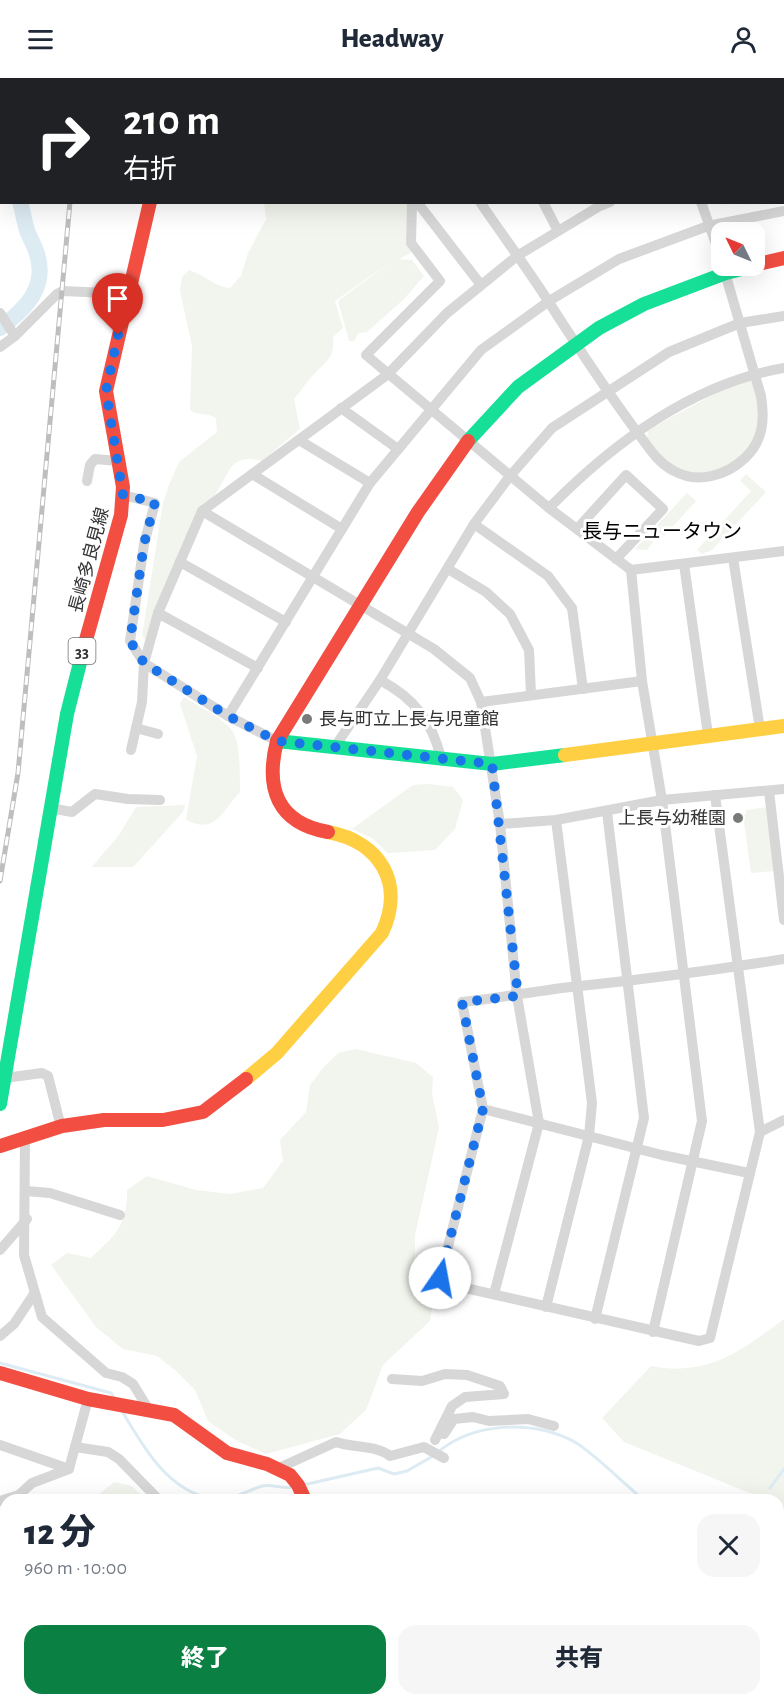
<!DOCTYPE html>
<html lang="ja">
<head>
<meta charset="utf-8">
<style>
  :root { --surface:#fff; --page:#f6f6f7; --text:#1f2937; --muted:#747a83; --accent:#0b8043 }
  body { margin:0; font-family:"Alegreya Sans","Noto Sans JP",sans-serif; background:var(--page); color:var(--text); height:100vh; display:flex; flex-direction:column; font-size:22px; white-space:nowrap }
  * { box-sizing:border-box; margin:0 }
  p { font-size:20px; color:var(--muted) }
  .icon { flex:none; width:33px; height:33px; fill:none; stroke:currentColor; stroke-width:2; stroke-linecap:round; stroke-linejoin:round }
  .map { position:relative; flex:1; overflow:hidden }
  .panel { position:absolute; left:0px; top:1416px; width:784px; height:212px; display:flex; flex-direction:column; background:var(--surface); border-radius:18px 18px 0 0; box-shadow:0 6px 24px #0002 }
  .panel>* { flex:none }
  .hud { position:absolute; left:0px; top:0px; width:784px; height:126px; box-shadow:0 6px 24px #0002; background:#202124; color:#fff; overflow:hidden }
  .needle { width:39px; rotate:313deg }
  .buttons { position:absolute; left:711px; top:144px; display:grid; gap:12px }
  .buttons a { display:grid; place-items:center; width:54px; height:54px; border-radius:12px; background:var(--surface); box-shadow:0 6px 24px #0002; font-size:30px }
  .pin { position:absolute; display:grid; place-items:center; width:51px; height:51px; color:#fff; margin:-62px -26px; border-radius:50% 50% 50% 0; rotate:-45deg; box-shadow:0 0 6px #0007 }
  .pin .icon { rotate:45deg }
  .me { position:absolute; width:66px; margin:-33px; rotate:12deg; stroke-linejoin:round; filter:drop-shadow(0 0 4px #0008) }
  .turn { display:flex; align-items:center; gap:21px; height:126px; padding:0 24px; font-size:27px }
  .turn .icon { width:78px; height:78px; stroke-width:2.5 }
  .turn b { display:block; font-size:42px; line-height:51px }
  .round { display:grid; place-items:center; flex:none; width:63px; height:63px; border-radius:18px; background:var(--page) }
  .headline { display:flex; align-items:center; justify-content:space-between; height:102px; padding:0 24px }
  h1 { font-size:36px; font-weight:800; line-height:45px }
  .button { display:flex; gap:12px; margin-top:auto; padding:12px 24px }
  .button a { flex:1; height:69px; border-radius:18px; background:var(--accent); color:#fff; font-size:24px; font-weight:800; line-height:69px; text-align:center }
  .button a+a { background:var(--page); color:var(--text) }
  header { display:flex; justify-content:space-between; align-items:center; height:78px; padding:0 24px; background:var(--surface); font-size:27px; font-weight:800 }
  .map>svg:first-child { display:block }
  .green { fill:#f1f5ed }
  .water { fill:#ddebf3 }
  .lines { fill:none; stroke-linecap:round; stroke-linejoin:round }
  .stream { stroke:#ddebf3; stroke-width:3 }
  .river { stroke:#ddebf3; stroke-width:16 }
  .street { stroke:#d7d7d7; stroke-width:10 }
  .fast { stroke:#16e098; stroke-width:14 }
  .slow { stroke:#ffcf43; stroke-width:14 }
  .jam { stroke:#f24e42; stroke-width:14 }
  .rail-casing { stroke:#bebebe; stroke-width:5 }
  .rail { stroke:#fff; stroke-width:3; stroke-dasharray:9; stroke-linecap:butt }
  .route { stroke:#1a73e8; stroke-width:10; stroke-dasharray:0 18 }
  .poi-dot { fill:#7a7a7a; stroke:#fff; stroke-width:2 }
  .labels { text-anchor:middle; stroke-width:6; stroke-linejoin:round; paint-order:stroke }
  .shield { fill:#fff; stroke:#707070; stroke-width:1.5 }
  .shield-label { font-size:16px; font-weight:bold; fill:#333 }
  .street-label { font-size:18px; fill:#333; stroke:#fff }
  .poi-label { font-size:18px; fill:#333; stroke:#fff; text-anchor:start }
  .neighbourhood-label { font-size:20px; fill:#000; stroke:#fff }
</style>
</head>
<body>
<header><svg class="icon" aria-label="menu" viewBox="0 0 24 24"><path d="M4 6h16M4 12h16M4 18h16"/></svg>Headway<svg class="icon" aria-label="person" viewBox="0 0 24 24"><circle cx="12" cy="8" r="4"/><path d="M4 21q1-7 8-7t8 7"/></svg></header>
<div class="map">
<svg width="784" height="1627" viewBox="0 0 784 1627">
  <rect width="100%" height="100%" fill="#fff"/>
  <!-- green -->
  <g class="green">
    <path d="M264 125H407L406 161 411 175 399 181 412 182 424 198 404 221 367 254 359 255 354 263H349L338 223 392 183 335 223 343 250 333 259C335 278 328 282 315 295 307 303 301 313 294 321L300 351 262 383C225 373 229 404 211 421L148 564 142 558 163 425 169 407 179 384 217 354 216 340C207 334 198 338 190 332L192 268 180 213 182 199 189 192C205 197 215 209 230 210L241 198 248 175 266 141Z"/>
    <path d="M750 302C755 306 756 312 757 318 774 373 705 421 664 381 657 375 652 366 647 359L648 352 718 314Z"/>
    <path d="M746 396 766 414 712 472 702 476 697 472 751 413 740 403Z"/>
    <path d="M687 415 696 423 664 458 659 455 647 472 635 471Z"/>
    <path d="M184 619C241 654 239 646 240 714 222 733 216 757 186 742L197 678 180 626Z"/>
    <path d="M428 706 453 709 463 722 455 751 435 772 388 775 372 760 352 751 413 707Z"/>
    <path d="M185 727 183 734 133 789H92L119 757 136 729Z"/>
    <path d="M768 729 775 793 751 795 743 737 746 736V732Z"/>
    <path d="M356 971 416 985 433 999 432 1015 439 1050 415 1157V1187L434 1218 430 1243 383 1287 366 1332 340 1356 266 1376 237 1363 208 1343 195 1312 175 1292 157 1278 123 1271 96 1249 51 1187 67 1175 91 1180C115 1158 128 1146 127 1112L147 1098 196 1112 230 1116 263 1110 283 1083 280 1062 306 1034 310 1007 323 990 338 975Z"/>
    <path d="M784 1241V1457L779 1444 778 1422H767L624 1364 602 1340 651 1288C708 1299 740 1274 784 1241Z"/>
    <path d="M114 1404 132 1408 146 1422H92Z"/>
    <path d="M0 1498 6 1501V1622H42L44 1627H0Z"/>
    <path d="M90 1622H299L297 1627H90Z"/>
  </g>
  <!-- water -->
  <path class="water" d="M779 1481 784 1491V1533L779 1528Z"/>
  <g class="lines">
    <!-- stream -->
    <g class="stream">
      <path d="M0 1285 111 1315 115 1321"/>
      <path d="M122 1333C143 1368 167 1413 213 1421 230 1424 246 1413 262 1408 272 1406 283 1411 294 1409"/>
      <path d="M438 1374C474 1344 532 1342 573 1363 592 1373 625 1407 644 1422"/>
      <path d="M303 1407 378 1390 394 1396 407 1393 433 1378"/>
      <path d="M770 1410 784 1391"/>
    </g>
    <!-- river -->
    <path class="river" d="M0 250C26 231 49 208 36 173 34 166 29 159 27 152 24 143 23 133 20 124"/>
    <!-- street -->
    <g class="street">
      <path d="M161 0 162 2"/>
      <path d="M784 0V4"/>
      <path d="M406 2 408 0"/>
      <path d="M651 2 656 0"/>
      <path d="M783 24 784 23"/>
      <path d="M783 79H784"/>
      <path d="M412 124 411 165 440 203 366 277 549 430 631 492 784 473"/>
      <path d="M417 124 481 207"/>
      <path d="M480 124C503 158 528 191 550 226 577 268 604 309 634 350 646 365 656 384 674 393 697 406 726 398 745 380 763 363 765 342 761 318L723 188"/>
      <path d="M543 124 558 153"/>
      <path d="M701 124 722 183"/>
      <path d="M0 235 15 258"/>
      <path d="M0 269 15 258 57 216 63 213 127 216"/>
      <path d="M341 330 398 371"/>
      <path d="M299 362 370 405"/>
      <path d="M252 396 342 451"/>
      <path d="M87 403 90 387 95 381 118 383"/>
      <path d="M123 417 155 425 144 466 130 563 144 585 142 624 131 672"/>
      <path d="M549 430C613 365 693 305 784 290"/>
      <path d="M202 433 434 571 470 600 481 624 500 746 517 918 539 1045 494 1216"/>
      <path d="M474 446 548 498 572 530 583 611"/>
      <path d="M577 451 626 397 663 431 616 481"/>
      <path d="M733 480 760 651"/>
      <path d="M180 484 286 544"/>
      <path d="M684 486 708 657"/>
      <path d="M448 491 486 514 510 536 529 572 531 616"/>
      <path d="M631 492 642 603 662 722 702 1043 653 1254"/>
      <path d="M158 535 258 590"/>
      <path d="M380 602C414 620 432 643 441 680"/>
      <path d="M481 624 642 603"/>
      <path d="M228 638 370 405 481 272 549 223 619 181 708 148 784 133"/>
      <path d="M136 650 158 656"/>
      <path d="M277 663 228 638 144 585 158 535 202 433 387 297 447 235 517 178 598 129 610 124"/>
      <path d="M334 670 380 602 474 446 510 398 552 350 669 274 740 245 784 238"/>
      <path d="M769 713 784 842"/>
      <path d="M715 717 760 1054 710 1260 699 1263 452 1207 440 1200 483 1031 462 924C501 920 540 912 580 908 648 901 716 892 784 881"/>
      <path d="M50 730 72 734 95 716 128 721 160 722"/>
      <path d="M500 746 556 742 662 722 784 711"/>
      <path d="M5 1000 42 995 48 998 61 1049"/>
      <path d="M483 1031 662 1077 749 1095"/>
      <path d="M760 1054 784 1042"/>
      <path d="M25 1061 24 1177 42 1239 106 1295 122 1299 133 1306 149 1332"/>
      <path d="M26 1113 50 1115 120 1137"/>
      <path d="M0 1172 27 1141"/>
      <path d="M546 1229 589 1058 592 1025 556 742"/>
      <path d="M595 1241 644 1040 607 734"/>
      <path d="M0 1258 14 1246 34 1216"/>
      <path d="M392 1301 422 1303 445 1296 467 1297 500 1308 504 1316 465 1319 452 1328 435 1362"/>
      <path d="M444 1356 454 1341 473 1339 489 1343 528 1341 554 1348"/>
      <path d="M0 1367 69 1391 88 1321"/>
      <path d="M75 1369 108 1374 119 1381 159 1422"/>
      <path d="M281 1389 336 1364C353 1370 376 1367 390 1378L424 1369 444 1380"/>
      <path d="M0 1423 19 1417 32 1405 69 1391"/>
      <path d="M449 1627 466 1622"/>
    </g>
    <!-- fast -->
    <g class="fast">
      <path d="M468 363 518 309 599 250 644 226 726 195 754 188"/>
      <path d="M277 663 492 686 565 677"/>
      <path d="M0 1026 67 636 84 569"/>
      <path d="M410 1627 422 1622"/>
    </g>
    <!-- slow -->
    <g class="slow">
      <path d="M565 677 784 648"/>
      <path d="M246 1001 277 975 382 855C405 806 381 764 328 754"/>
    </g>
    <!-- jam -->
    <g class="jam">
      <path d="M201 2 202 0"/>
      <path d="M0 82H2"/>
      <path d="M754 187 784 180"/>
      <path d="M84 569 121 437 123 409 106 313 150 124"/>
      <path d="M328 754C277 745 265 710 277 663L418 434 468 363"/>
      <path d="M0 1068 62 1048 104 1042H163L203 1034 246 1001"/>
      <path d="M0 1295 88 1321 174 1337 227 1375 267 1386 290 1397 298 1407 305 1422"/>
    </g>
    <!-- rail casing -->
    <g class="rail-casing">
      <g id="rail">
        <path d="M80 2V0"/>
        <path d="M0 803 18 695 70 124"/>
      </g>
    </g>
    <!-- rail -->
    <use href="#rail" class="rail"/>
  </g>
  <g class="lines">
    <!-- route -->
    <path class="route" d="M118 257 106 313 123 417 155 424 144 466 130 563 144 585 228 638 277 663 492 686 518 918 462 924 483 1031 440 1200"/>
  </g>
  <!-- markers -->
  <g class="poi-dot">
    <circle cx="307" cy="641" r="6"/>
    <circle cx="738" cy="740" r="6"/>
  </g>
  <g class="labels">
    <!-- shield labels -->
    <rect class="shield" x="68.5" y="560" width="27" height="26" rx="4.5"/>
    <g class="shield-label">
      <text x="82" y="579">33</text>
    </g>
    <!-- street labels -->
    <g class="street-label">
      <text transform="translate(89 482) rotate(-75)" y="6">長崎多良見線</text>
    </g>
    <!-- poi labels -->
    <g class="poi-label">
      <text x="319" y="647">長与町立上長与児童館</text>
      <text x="726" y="746" text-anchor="end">上長与幼稚園</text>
    </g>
    <!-- neighbourhood labels -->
    <g class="neighbourhood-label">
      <text x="662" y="460">長与ニュータウン</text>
    </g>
  </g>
</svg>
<div class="buttons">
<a><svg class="needle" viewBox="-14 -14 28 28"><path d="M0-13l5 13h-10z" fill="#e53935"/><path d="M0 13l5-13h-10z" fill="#747a83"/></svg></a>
</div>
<div class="pin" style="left:118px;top:257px;background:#d93025"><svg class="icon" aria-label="arrive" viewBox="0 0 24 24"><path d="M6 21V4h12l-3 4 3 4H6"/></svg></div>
<svg class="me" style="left:440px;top:1200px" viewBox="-20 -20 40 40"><circle r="19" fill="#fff"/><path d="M0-13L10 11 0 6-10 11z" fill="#1a73e8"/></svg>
<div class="hud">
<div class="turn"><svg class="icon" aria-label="right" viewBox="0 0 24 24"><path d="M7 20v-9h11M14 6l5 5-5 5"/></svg><div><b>210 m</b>右折</div></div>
</div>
<section class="panel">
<div class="headline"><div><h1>12 分</h1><p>960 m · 10:00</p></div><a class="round"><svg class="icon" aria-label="close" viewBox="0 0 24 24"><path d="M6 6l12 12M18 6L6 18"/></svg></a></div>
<div class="button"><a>終了</a><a>共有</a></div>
</section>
</div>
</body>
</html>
